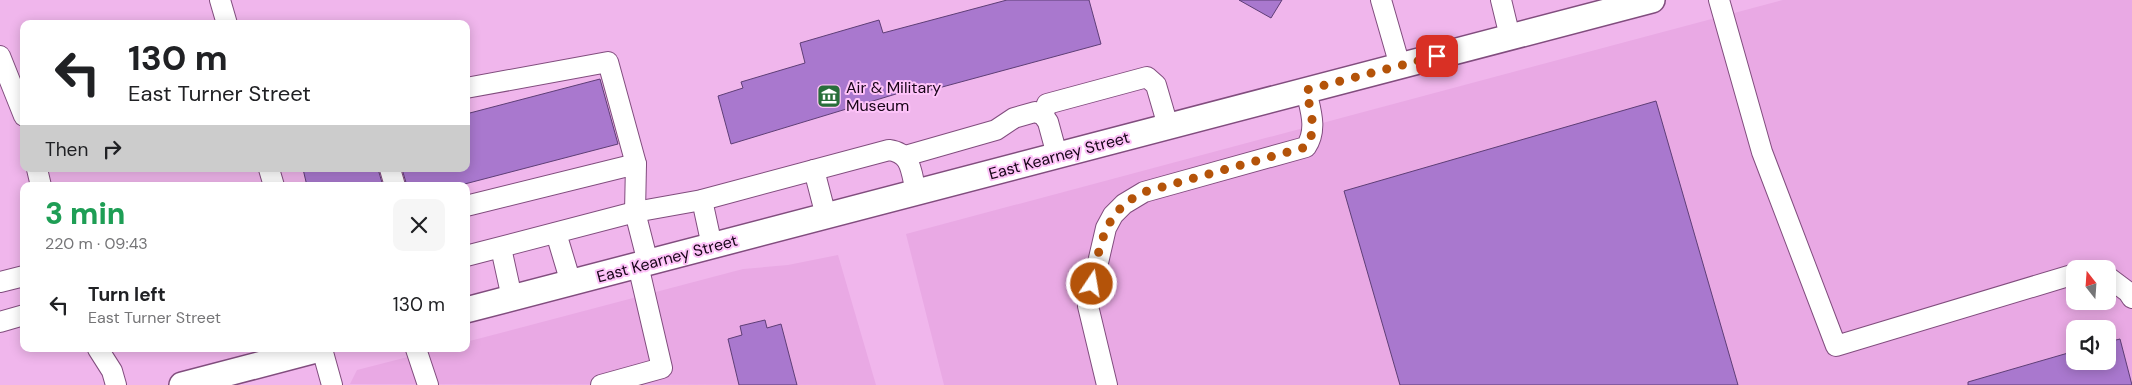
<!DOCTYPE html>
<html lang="en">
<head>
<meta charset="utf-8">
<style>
  :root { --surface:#fff; --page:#f6f6f6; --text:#202124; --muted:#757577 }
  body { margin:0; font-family:"DM Sans",sans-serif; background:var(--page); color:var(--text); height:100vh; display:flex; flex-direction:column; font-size:19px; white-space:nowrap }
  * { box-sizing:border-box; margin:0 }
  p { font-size:16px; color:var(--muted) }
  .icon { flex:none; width:28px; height:28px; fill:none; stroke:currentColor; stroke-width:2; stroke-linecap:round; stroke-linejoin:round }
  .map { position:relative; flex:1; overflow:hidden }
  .side { position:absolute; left:20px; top:182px; width:450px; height:170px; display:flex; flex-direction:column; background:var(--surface); border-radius:10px; box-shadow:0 2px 12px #0003 }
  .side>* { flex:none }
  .guide { position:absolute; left:20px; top:20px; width:450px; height:152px; border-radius:10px; box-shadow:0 2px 12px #0003; background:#fff; color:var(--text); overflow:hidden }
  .needle { width:32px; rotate:343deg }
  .buttons { position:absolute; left:2066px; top:260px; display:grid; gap:10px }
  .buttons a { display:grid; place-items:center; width:50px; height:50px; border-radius:10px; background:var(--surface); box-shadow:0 2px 12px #0003; font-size:25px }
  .pin { position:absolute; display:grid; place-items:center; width:42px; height:42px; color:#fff; margin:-21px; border-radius:10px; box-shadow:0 2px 8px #0006 }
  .me { position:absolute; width:55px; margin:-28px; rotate:12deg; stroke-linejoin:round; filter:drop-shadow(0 0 4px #0008) }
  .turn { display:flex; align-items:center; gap:18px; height:105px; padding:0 25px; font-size:22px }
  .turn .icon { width:65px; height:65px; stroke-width:2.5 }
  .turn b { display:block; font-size:35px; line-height:42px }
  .then { display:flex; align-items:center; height:48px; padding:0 25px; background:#0003; gap:10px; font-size:19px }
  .round { display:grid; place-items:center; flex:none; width:52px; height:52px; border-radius:10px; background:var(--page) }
  .summary { display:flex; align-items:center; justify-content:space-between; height:85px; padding:0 25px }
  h1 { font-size:30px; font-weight:800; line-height:38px; color:#1e9e55 }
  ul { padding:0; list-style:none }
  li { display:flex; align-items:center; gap:15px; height:75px; padding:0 25px }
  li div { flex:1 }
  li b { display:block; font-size:19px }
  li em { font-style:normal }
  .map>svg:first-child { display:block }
  .built { fill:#e9a9e4; fill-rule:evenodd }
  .building { fill:#a978ce; stroke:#5e3e76 }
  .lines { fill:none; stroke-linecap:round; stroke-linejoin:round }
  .minor-casing { stroke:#814d7e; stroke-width:22 }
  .major-casing { stroke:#814d7e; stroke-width:28 }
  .minor { stroke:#fff; stroke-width:20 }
  .major { stroke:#fff; stroke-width:25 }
  .route { stroke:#b45309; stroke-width:9; stroke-dasharray:0 16.2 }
  .labels { text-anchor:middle; stroke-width:4; stroke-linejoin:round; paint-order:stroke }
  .poi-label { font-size:16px; fill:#180518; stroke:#fec3f9; text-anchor:start }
  .street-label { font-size:16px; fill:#180518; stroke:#fec3f9 }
</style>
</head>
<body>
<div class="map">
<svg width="2132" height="385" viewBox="0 0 2132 385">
  <rect width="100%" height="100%" fill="#f0b6ec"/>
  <!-- built -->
  <g class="built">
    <path d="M1783 0H2132V385H944L906 234ZM2075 269H2108V301H2075ZM2075 329H2108V361H2075Z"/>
    <path d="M838 255 876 385 350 384 357 370 439 349H466V342L743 269 788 265Z"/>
  </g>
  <!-- building -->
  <g class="building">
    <path d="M1007 0H1089L1101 44 920 93 919 87 731 144 718 96 743 88 741 82 805 63 800 43 879 20 883 33Z"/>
    <path d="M1239 0H1282L1271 18Z"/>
    <path d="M600 79 618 144 457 186H407L402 169H466V114Z"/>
    <path d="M1656 101 1738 385H1400L1344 191Z"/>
    <path d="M303 169H378L383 186H307Z"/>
    <path d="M765 320 767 328 781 324 797 385H739L728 339 742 335 740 326Z"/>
    <path d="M2120 339 2132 385H1968V382L2075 351V361H2108V342Z"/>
  </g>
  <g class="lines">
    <!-- minor casing -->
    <g class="minor-casing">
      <g id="minor">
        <path d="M220 0 227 24"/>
        <path d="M1381 0 1400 66"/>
        <path d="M1501 0 1510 37"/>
        <path d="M1719 0 1762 152 1836 346 2075 274"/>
        <path d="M0 56 24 116"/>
        <path d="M466 88 608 62 636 164"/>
        <path d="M1043 115 1047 104 1147 77 1156 85 1168 126"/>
        <path d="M905 156 996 130 1014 118 1035 112 1043 115 1048 122 1057 155"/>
        <path d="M37 169 41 186"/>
        <path d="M269 169 274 186"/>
        <path d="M390 169 395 186"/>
        <path d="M814 170 826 216"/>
        <path d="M702 200 712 246"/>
        <path d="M466 206 636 164 635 212 648 263"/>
        <path d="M556 233 571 283"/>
        <path d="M501 248 512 298"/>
        <path d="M466 256 635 212 702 200 889 150C912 153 911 172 916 192"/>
        <path d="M2108 277 2128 292 2132 298"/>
        <path d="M0 282 24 276"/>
        <path d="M0 322 24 315"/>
        <path d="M98 349 112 371 116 385"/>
        <path d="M322 349 332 385"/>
        <path d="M416 349 428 385"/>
        <path d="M601 385 662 368 638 265"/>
        <path d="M1107 385 1088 306 1106 228 1113 215 1124 204 1144 192 1306 147C1318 129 1310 109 1306 90"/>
      </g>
    </g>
    <!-- major casing -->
    <g class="major-casing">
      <g id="major">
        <path d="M466 310 1652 0"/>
        <path d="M182 385 320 349"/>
      </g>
    </g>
    <!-- minor -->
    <use href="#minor" class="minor"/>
    <!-- major -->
    <use href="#major" class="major"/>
  </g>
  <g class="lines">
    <!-- route -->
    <path class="route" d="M1092 284C1100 244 1104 211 1144 192L1306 147C1318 130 1310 109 1306 90L1437 56"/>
  </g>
  <!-- icons -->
  <defs>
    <g id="museum-square" transform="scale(1.25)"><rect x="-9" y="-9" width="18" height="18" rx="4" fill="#286e3a" stroke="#fec3f9"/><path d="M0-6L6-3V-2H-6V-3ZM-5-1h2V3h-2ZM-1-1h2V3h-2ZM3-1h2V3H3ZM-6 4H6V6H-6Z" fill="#fff"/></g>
  </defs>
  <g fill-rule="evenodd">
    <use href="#museum-square" x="829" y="96"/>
  </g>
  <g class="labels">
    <!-- poi labels -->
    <g class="poi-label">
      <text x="846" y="93">Air &amp; Military<tspan x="846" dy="18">Museum</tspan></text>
    </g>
    <!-- street labels -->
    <g class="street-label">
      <text transform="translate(1059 155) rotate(-15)" y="6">East Kearney Street</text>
      <text transform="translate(667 258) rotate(-15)" y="6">East Kearney Street</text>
    </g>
  </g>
</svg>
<div class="buttons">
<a><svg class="needle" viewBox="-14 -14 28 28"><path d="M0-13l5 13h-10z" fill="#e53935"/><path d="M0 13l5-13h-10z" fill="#757577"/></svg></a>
<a><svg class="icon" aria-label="sound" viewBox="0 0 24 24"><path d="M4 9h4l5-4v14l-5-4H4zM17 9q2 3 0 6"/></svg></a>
</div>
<div class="pin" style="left:1437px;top:56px;background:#d93025"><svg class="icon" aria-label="arrive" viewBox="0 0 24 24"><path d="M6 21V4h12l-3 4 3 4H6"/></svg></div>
<svg class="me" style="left:1092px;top:284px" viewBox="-20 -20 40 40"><circle r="17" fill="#b45309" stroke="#fff" stroke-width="3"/><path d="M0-11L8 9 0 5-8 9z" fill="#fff"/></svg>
<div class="guide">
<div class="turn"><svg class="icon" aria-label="left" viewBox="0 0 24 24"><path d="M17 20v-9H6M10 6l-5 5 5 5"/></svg><div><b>130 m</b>East Turner Street</div></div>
<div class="then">Then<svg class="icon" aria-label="right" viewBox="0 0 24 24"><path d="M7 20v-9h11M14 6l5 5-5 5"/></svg></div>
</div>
<section class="side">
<div class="summary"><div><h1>3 min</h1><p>220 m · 09:43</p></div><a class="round"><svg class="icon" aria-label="close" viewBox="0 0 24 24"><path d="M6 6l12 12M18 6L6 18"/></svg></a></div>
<ul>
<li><svg class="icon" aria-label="left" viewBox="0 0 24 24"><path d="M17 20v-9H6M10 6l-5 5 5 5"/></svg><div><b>Turn left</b><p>East Turner Street</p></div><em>130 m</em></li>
</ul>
</section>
</div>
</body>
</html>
